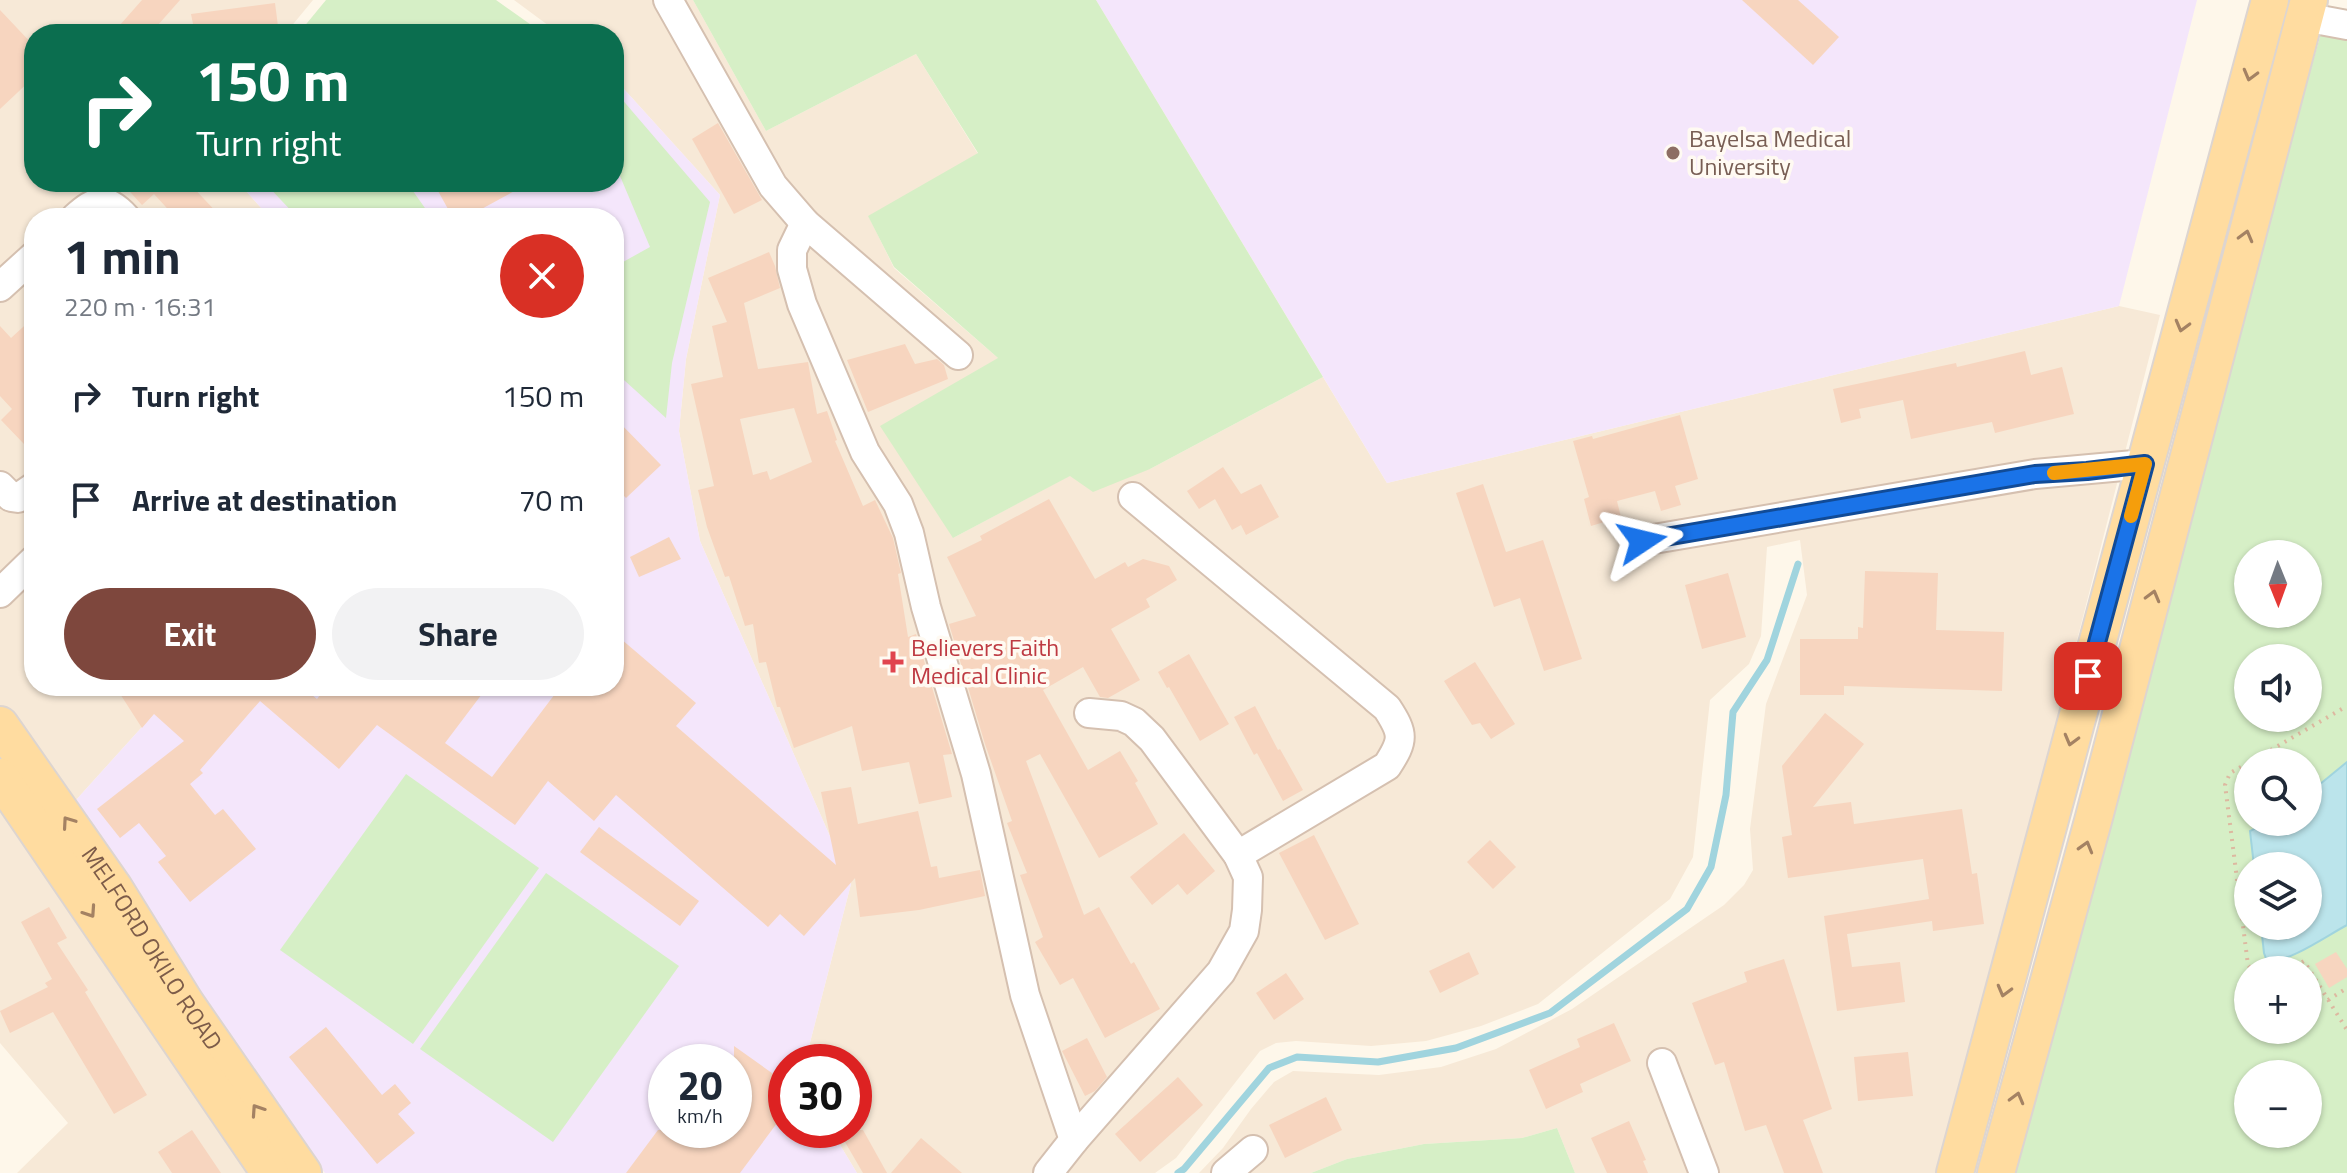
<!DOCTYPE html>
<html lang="en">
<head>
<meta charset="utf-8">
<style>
  :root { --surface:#fff; --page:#f2f2f3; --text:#1f2937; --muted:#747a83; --accent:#7e473d }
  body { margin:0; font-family:"Titillium Web",sans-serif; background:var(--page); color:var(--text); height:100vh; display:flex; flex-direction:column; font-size:30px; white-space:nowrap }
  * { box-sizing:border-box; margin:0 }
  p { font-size:26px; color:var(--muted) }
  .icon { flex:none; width:44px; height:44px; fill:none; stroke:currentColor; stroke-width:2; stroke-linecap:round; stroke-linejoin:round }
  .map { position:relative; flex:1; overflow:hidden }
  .drawer { position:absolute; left:24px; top:208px; width:600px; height:488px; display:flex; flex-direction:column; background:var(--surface); border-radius:32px; box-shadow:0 2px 6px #0004 }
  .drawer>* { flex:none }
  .hud { position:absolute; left:24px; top:24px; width:600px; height:168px; border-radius:32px; box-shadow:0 2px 6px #0004; background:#0b6e4f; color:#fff; overflow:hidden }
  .needle { width:52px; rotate:179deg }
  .tools { position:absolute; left:2234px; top:540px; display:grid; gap:16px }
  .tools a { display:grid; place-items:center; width:88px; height:88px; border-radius:50%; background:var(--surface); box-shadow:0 2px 6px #0004; font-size:40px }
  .speed { position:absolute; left:648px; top:1044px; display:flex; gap:16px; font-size:40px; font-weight:700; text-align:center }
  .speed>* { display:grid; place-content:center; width:104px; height:104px; border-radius:50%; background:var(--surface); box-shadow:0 2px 6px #0004; line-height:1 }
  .speed small { font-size:20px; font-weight:400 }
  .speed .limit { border:12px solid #d22; background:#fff; color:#111 }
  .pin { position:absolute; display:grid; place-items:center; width:68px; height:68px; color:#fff; margin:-34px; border-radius:16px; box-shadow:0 4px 12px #0006 }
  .me { position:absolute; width:88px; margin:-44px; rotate:80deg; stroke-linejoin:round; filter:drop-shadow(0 0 6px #0008) }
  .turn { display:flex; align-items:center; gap:28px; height:168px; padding:0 40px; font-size:36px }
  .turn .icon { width:104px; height:104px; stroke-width:2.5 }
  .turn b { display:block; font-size:56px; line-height:68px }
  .round { display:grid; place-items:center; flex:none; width:84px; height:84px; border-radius:42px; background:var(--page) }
  .headline { display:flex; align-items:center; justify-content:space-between; height:136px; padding:0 40px }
  h1 { font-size:48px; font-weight:700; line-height:60px }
  .button { display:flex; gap:16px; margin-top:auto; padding:16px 40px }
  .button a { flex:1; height:92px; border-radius:48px; background:var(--accent); color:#fff; font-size:32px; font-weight:700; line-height:92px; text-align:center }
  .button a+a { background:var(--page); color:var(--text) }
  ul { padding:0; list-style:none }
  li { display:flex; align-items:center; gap:24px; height:104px; padding:0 40px }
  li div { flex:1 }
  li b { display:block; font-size:30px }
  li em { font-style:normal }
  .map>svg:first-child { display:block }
  .residential { fill:#f7e9d7 }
  .education { fill:#f4e6fb; fill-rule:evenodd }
  .green { fill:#d6efc6; fill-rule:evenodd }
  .water { fill:#bbe4eb; stroke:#a0d4de; stroke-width:2 }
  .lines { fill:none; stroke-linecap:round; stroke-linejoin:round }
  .stream { stroke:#a0d4de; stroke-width:7 }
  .building { fill:#f7d5bf; fill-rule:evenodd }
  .minor-casing { stroke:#d5c0b0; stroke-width:32 }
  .major-casing { stroke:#ddd5d0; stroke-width:40 }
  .path { stroke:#ddb8a0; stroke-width:4; stroke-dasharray:2 6; stroke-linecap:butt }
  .minor { stroke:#fff; stroke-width:28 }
  .major { stroke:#ffdca0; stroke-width:36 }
  .oneway { stroke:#a48263 }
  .route-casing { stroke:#114b97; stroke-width:20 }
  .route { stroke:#1a73e8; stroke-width:14 }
  .slow { stroke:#f59e0b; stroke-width:14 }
  .education-dot { fill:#8d6e63; stroke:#fffaf2; stroke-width:3 }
  .health-dot { fill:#e0444e; stroke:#fffaf2; stroke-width:3 }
  .labels { text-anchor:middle; stroke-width:7; stroke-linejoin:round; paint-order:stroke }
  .education-label { font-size:24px; fill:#785e54; stroke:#fffaf2; text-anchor:start }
  .health-label { font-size:24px; fill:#be3a42; stroke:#fffaf2; text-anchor:start }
  .street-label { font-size:24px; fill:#7d5c49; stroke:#fffaf2 }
</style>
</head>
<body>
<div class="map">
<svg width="2347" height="1173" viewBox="0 0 2347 1173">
  <rect width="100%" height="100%" fill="#fef7ea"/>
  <!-- residential -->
  <g class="residential">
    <path d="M0 0H313L285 34H34V182H238L270 218H34V686H179L76 800 33 842 251 1173H17L68 1123 0 1043Z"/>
    <path d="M514 0H693L766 131 916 54 978 154 869 217 894 268 998 358 953 538 1071 475 1150 469 1323 377 1387 483 2119 306 2160 315 1999 946 1939 1173H1575L1557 1128 1522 1138 1424 1144 1347 1159 1311 1173H1199L1223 1148 1251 1109 1274 1082 1293 1071 1379 1075 1441 1067 1496 1049 1572 1009 1724 905 1744 885 1753 870 1750 829 1766 704 1807 595 1800 540 1767 547 1761 636 1749 664 1710 700 1693 857 1670 899 1538 1004 1481 1026 1426 1041 1371 1046 1296 1041 1276 1043 1260 1051 1176 1158 1155 1173H857L831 1130H854V1062H805L851 884 700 541 679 431 686 359 720 195 614 78V34H560Z"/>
  </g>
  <!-- education -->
  <g class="education">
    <path d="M1096 0H2197L2119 306 1387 483Z"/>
    <path d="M614 78 720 195 686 359 679 431 700 541 851 884 805 1062H786V1130H831L857 1173H325L270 1103 76 800 179 686H614V218H270L238 182H614ZM666 1062H734V1130H666Z"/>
  </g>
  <!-- green -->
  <g class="green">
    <path d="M326 0H496L544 34H298Z"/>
    <path d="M693 0H1096L1323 377 1150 469 1093 492 1070 476 953 538 880 426 998 358 894 267 868 216 978 153 916 54 766 131Z"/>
    <path d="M2321 33 2347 38V1173H2014L2249 288ZM2248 554H2308V614H2248ZM2248 658H2308V718H2248ZM2248 762H2308V822H2248ZM2248 866H2308V926H2248ZM2248 970H2308V1030H2248ZM2248 1074H2308V1134H2248Z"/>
    <path d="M614 90 710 202 672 363 666 418 614 371V267L650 247 620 176 614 178Z"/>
    <path d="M264 182H410L408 184 432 218H298Z"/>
    <path d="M406 774 539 868 413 1044 280 950Z"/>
    <path d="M546 873 679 966 553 1142 420 1049Z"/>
    <path d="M1557 1128 1575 1173H1311L1347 1159 1424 1144 1522 1138Z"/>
  </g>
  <!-- water -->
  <path class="water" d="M2347 762V925C2328 935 2287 964 2267 961L2264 953 2261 926H2308V866H2254L2250 831 2268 822H2308V794Z"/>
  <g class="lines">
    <!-- stream -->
    <path class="stream" d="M1178 1173 1184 1169 1269 1068 1297 1057 1378 1062 1456 1048 1550 1013 1687 909 1711 867 1726 795 1733 712 1767 660 1798 564"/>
  </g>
  <!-- building -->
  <g class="building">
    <path d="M142 0H180L150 34H112Z"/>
    <path d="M1742 0H1798L1839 37 1813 65Z"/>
    <path d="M275 3 279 34H195L191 14Z"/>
    <path d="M0 10 34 46V77L0 109Z"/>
    <path d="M718 123 762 200 734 214 692 139Z"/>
    <path d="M121 182H188L222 218H176L154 194 142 205Z"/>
    <path d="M433 182H531L465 218H453Z"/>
    <path d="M769 252 775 266 780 288 744 303 758 369 808 362 817 414 827 411 837 440 835 441 863 506 875 500 893 538 901 573 898 574 908 637 916 634 952 754 943 755 952 797 919 804 909 762 862 771 852 726 794 748 780 707H777L766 662 759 663 753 624 745 626 729 576 725 577 707 527 698 490 714 486 691 384 723 377 712 326 727 322 708 278ZM794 408 812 462 770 480 767 471 753 475 740 419Z"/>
    <path d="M34 317V435L24 444 1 420 12 409 0 396V326L11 338Z"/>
    <path d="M905 344 915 364 937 359 944 365 948 379 868 412 847 360Z"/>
    <path d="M2025 351 2031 375 2062 367 2074 414 1995 433 1992 422 1911 439 1903 400 1859 409 1861 418 1841 423 1833 389 1956 363 1957 367Z"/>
    <path d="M1680 415 1698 479 1675 486 1681 505 1661 511 1655 491 1617 501 1621 517 1591 526 1584 499 1589 497 1573 441 1592 436 1593 439Z"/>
    <path d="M614 417 661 465 626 498 614 485Z"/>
    <path d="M1223 467 1241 494 1261 484 1279 517 1246 535 1241 525 1232 530 1215 499 1199 509 1187 491Z"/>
    <path d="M1483 484 1506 552 1543 540 1582 659 1544 671 1520 598 1494 607 1456 493Z"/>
    <path d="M1049 499 1095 579 1125 562 1128 567 1143 559 1169 566 1177 580 1146 599 1150 607 1111 629 1140 680 1108 698 1100 697 1083 667 1043 690 1088 770 1120 751 1138 781 1135 783 1158 824 1099 858 1040 754 1026 761 1084 915 1099 907 1131 964 1134 962 1160 1009 1105 1038 1073 978 1060 985 1035 942 1043 937 1020 875 1027 873 1007 823 1012 821 985 744 949 624 976 616 947 557 982 540 980 536Z"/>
    <path d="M669 537 681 559 639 577 630 557Z"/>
    <path d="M1865 571 1938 573 1936 630 2004 632 2002 691 1844 686V695H1800V639H1858V627L1863 628Z"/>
    <path d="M1728 573 1746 637 1702 649 1685 585Z"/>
    <path d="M614 633 696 703 676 726 836 865 821 792 851 787 858 824 918 811 931 867 937 866 939 878 980 870 985 896 919 910 860 917 855 878 804 936 780 914 768 927 616 795 594 821 548 781 515 825 377 725 339 769 260 701 200 770 203 773 190 784 215 815 223 809 256 849 190 902 158 862 166 856 139 823 120 838 97 809 184 741 154 714 142 728 115 686H301L317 699 327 686H488L445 743 492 777 561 686H614Z"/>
    <path d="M1189 654 1229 724 1200 741 1169 687 1167 688 1158 672Z"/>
    <path d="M1475 662 1515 724 1491 739 1480 723 1472 725 1444 681Z"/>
    <path d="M1255 706 1278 750 1280 749 1303 790 1283 801 1257 753 1254 755 1234 717Z"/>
    <path d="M1825 713 1864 744 1813 807 1851 802 1854 824 1962 809 1972 874 1977 873 1984 924 1933 931 1932 921 1847 934 1852 967 1900 962 1905 1002 1837 1011 1824 916 1929 899 1923 859 1788 878 1782 837 1792 835 1782 766Z"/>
    <path d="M599 827 699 901 680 926 580 852Z"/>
    <path d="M1184 833 1215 871 1187 895 1178 884 1152 905 1130 877Z"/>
    <path d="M1314 835 1359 924 1325 940 1279 853Z"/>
    <path d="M1490 840 1516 867 1493 889 1467 862Z"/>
    <path d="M49 907 67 938 57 943 88 990 85 992 147 1095 114 1114 53 1012 10 1033 0 1011 48 987 45 983 52 979 21 922Z"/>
    <path d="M1469 952 1479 974 1440 993 1429 971Z"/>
    <path d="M2336 952 2347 969V977L2329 988 2315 964Z"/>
    <path d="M1784 959 1832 1109 1803 1120 1823 1173H1784L1766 1125 1745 1131 1724 1062 1715 1065 1692 1003 1747 982 1744 972Z"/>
    <path d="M1286 973 1304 999 1274 1020 1256 993Z"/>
    <path d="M1614 1023 1631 1061 1580 1084 1583 1092 1546 1109 1529 1070 1580 1047 1577 1039Z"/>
    <path d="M326 1027 382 1095 395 1084 411 1103 398 1114 415 1133 377 1164 289 1057Z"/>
    <path d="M1087 1038 1107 1077 1095 1091 1085 1096 1062 1051Z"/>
    <path d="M734 1046 786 1083V1111L740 1173H626L658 1130H734V1121L744 1108 734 1101Z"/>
    <path d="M1908 1052 1913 1096 1858 1101 1854 1057Z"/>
    <path d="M1178 1077 1203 1105 1140 1162 1115 1134Z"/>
    <path d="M1326 1097 1342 1130 1285 1158 1269 1125Z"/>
    <path d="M1629 1121 1646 1160 1643 1161 1648 1173H1607L1591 1138Z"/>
    <path d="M192 1130 221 1173H172L158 1152Z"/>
    <path d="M838 1130H863L887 1173H863Z"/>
    <path d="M921 1138 962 1173H891Z"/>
  </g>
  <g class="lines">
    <!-- minor casing -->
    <g class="minor-casing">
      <g id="minor">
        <path d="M668 0 773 186 805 223 958 355"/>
        <path d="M2304 17 2347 25"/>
        <path d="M75 218C96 199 106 196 126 218"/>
        <path d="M805 223 792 250V269L802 304 865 452 898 504 909 533 926 607 976 774 1025 995 1074 1140"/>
        <path d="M0 287 34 256"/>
        <path d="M0 486 11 497 18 498 34 487"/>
        <path d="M1133 497 1387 708C1404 734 1404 740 1387 766L1238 855"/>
        <path d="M1642 541 2035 474 2145 464"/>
        <path d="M0 593 34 560"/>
        <path d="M1662 1063 1704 1173"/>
        <path d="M1048 1173 1074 1140 1221 972 1244 931 1247 910 1248 877 1238 855 1152 739 1134 722 1121 716 1089 713"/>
        <path d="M1226 1173 1253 1150"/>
      </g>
    </g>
    <!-- major casing -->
    <g class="major-casing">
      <g id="major">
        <path id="s1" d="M0 725 114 888 186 1004 303 1173"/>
        <path d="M0 777 270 1173"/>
        <path d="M1955 1173 2270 0"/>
        <path d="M1996 1173 2093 821 2309 0"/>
      </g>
    </g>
    <!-- path -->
    <g class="path">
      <path d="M2250 762 2347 706"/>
      <path d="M2248 763 2230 773 2225 785 2248 965 2252 970"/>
      <path d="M2288 970 2304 961 2347 1030"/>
      <path d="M2328 1000 2347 988"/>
    </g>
    <!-- minor -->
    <use href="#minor" class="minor"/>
    <!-- major -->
    <use href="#major" class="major"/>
  </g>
  <!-- one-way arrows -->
  <defs><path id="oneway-chevron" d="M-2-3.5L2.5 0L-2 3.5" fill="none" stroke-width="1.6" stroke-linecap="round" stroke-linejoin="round" transform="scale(2)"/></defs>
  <g class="oneway">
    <use href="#oneway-chevron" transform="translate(2250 75) rotate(105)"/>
    <use href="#oneway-chevron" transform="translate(2246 236) rotate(-75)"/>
    <use href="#oneway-chevron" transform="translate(2182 326) rotate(105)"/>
    <use href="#oneway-chevron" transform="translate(2153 596) rotate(-75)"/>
    <use href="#oneway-chevron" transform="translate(2071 740) rotate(105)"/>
    <use href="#oneway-chevron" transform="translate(68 822) rotate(-125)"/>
    <use href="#oneway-chevron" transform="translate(2086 847) rotate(-74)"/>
    <use href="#oneway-chevron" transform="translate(90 912) rotate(56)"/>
    <use href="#oneway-chevron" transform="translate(2004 991) rotate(105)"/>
    <use href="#oneway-chevron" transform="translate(2017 1098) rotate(-75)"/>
    <use href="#oneway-chevron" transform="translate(257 1110) rotate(-124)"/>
  </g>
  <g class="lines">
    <!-- route casing -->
    <g class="route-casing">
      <path id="route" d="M1642 541 2035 474 2087 471 2145 464 2088 676"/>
    </g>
    <!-- route -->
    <use href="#route" class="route"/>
    <!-- slow -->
    <path class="slow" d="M2054 473 2145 464 2131 516"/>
  </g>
  <!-- markers -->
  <circle class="education-dot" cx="1673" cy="153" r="8"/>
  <path class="health-dot" d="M889 650h8v8h8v8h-8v8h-8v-8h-8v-8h8z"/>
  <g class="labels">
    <!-- education labels -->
    <g class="education-label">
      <text x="1689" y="147">Bayelsa Medical<tspan x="1689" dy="28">University</tspan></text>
    </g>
    <!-- health labels -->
    <g class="health-label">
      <text x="911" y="656">Believers Faith<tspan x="911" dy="28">Medical Clinic</tspan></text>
    </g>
    <!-- street labels -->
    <g class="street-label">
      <text dy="8" stroke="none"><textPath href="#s1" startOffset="270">MELFORD OKILO ROAD</textPath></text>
    </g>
  </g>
</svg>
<div class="tools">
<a><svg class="needle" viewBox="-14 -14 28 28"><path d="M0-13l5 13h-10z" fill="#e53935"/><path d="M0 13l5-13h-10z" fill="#747a83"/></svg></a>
<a><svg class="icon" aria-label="sound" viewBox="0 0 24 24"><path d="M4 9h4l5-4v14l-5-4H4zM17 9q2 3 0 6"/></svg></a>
<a><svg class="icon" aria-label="search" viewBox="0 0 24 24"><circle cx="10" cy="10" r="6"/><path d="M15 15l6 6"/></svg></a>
<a><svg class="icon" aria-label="layers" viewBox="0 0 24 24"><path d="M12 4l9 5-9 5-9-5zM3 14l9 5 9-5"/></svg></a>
<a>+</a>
<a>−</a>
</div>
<div class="speed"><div>20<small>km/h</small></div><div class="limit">30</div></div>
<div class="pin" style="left:2088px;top:676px;background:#d93025"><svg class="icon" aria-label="arrive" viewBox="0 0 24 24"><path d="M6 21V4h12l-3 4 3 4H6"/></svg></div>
<svg class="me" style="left:1642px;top:541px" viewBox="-20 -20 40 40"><path d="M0-17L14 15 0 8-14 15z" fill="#1a73e8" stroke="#fff" stroke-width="4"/></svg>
<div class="hud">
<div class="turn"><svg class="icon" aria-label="right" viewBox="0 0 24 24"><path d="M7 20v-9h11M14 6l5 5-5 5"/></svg><div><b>150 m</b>Turn right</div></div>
</div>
<section class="drawer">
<div class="headline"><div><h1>1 min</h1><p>220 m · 16:31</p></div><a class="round" style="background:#d93025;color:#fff"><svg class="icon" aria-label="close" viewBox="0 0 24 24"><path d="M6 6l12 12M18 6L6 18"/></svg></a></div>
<ul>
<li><svg class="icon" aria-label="right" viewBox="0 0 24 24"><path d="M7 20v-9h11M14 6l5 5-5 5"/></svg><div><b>Turn right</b></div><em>150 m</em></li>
<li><svg class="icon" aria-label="arrive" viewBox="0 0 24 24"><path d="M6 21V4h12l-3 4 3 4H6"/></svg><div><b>Arrive at destination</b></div><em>70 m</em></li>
</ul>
<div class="button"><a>Exit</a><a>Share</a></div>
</section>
</div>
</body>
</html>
